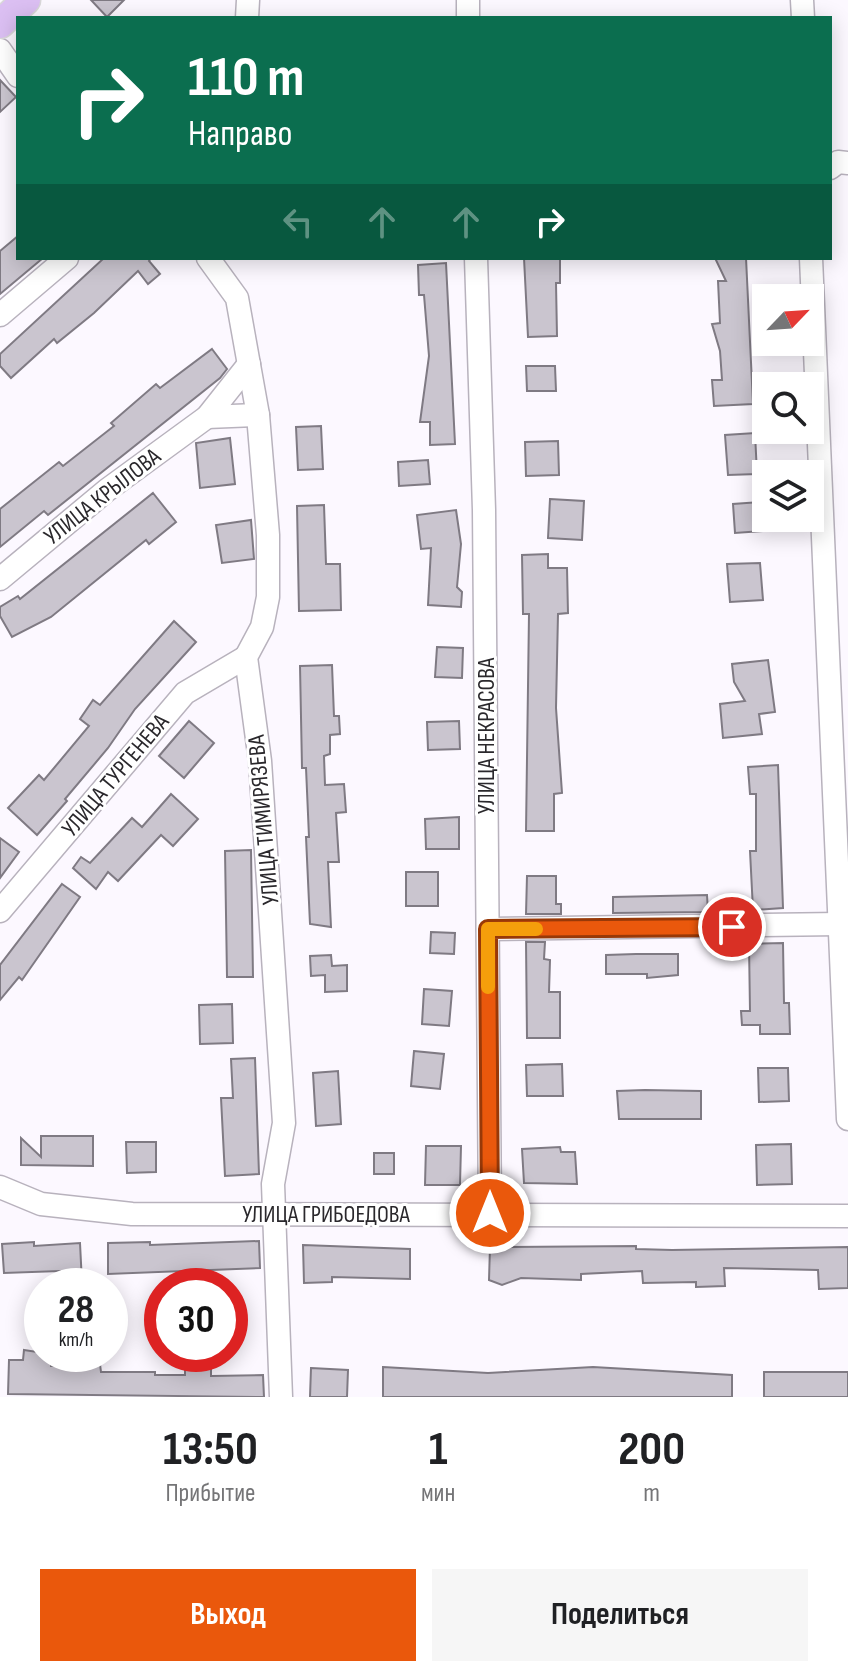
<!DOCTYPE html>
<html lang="ru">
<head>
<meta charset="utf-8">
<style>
  :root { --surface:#fff; --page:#f6f6f6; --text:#202124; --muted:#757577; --accent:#ea580c }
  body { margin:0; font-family:"Sofia Sans Condensed",sans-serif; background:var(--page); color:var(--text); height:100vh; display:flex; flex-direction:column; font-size:30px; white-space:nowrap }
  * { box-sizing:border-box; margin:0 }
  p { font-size:26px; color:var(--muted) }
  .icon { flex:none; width:44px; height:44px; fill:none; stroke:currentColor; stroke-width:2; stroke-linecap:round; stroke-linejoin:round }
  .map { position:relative; height:1397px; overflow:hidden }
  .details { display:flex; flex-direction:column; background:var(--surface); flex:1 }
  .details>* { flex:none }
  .banner { position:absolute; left:16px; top:16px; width:816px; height:244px; border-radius:0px; box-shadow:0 4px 20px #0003; background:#0b6e4f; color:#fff; overflow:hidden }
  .needle { width:52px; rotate:65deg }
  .fabs { position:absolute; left:752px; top:284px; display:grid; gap:16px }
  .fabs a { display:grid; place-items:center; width:72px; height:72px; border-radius:0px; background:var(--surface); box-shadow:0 4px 20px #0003; font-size:40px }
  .speed { position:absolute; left:24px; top:1268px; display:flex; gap:16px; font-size:40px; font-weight:700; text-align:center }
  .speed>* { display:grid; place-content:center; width:104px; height:104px; border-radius:50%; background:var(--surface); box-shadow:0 4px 20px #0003; line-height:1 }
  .speed small { font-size:20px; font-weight:400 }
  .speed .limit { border:12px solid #d22; background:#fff; color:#111 }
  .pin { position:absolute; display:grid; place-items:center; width:68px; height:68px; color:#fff; margin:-34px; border:4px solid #fff; border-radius:50%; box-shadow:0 2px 8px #0007 }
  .me { position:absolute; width:88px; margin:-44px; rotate:0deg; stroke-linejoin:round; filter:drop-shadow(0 0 6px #0008) }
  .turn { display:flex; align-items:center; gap:28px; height:168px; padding:0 40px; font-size:36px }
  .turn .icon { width:104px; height:104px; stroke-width:2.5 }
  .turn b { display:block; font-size:56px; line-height:68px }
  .lanes { display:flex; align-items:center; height:76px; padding:0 40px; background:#0003; justify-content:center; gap:40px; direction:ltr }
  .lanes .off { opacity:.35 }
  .eta { display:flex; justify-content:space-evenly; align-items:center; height:136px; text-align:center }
  .eta b { font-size:48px; font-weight:700; line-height:56px }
  .primary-button { display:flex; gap:16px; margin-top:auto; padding:16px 40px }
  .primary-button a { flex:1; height:92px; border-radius:0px; background:var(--accent); color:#fff; font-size:32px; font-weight:700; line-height:92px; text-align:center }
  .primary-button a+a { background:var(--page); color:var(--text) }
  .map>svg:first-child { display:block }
  .building { fill:#cac5cf; stroke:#7f7a83; stroke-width:2 }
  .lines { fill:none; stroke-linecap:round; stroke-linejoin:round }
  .minor-casing { stroke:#b8b2bd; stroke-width:25 }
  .major-casing { stroke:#d9d8d9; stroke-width:31 }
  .minor { stroke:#fff; stroke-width:22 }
  .major { stroke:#dbbff2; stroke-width:28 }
  .route-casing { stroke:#983908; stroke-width:20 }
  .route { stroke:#ea580c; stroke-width:14 }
  .slow { stroke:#f59e0b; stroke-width:14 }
  .labels { text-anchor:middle; stroke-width:6; stroke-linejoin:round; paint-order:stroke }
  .street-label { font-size:24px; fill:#2a282c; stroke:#fff }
</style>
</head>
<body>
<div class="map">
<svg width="848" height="1397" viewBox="0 0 848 1397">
  <rect width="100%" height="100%" fill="#fcf8ff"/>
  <!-- building -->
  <g class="building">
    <path d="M91 0H124L107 17Z"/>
    <path d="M0 80 16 97 0 112Z"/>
    <path d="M18 236V258H43L0 294V251Z"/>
    <path d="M104 258H151L149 261 160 274 148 284 138 271 94 313 57 343 54 339 11 378 0 366V354Z"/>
    <path d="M524 258H560V283H556L557 336 528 337Z"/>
    <path d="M715 258H746L753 404 714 406 712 380H722L720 351 712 324 720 323 718 281H726Z"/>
    <path d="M446 263 455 444 430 445V422H420L429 356 424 295H419L418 265Z"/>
    <path d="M212 349 227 369 220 378 48 515 44 511 0 547V509L59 462 63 466 114 426 111 423 156 384 160 388Z"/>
    <path d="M526 366H555L556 391H527Z"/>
    <path d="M321 426 323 469 298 470 296 427Z"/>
    <path d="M755 433 757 474 728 475 725 435Z"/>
    <path d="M230 438 235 484 200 488 196 443Z"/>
    <path d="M558 441 559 475 526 476 525 442Z"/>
    <path d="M428 460 430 484 399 486 398 462Z"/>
    <path d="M153 493 176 522 149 544 146 540 51 617 12 637 0 616V607L18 596 20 599Z"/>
    <path d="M550 499 584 501 582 540 548 538Z"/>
    <path d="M760 502 762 531 735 533 733 504Z"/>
    <path d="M324 505 326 564H340L341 610 299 611 297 506Z"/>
    <path d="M456 510 461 544 457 587 462 592 461 607 428 605 431 548 421 549 417 515Z"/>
    <path d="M251 520 254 559 222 563 216 525Z"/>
    <path d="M548 554V568H567L568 613 558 614 556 708 562 793 554 794V831H526L529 614H523L522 555Z"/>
    <path d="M760 563 763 600 730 602 727 564Z"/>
    <path d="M174 621 196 642 135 709 108 748 65 799 67 801 37 835 8 808 39 775 44 780 89 726 80 719 93 700 100 705Z"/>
    <path d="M437 647 463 648 462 678 435 677Z"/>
    <path d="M768 660 775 712 759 714 762 734 723 738 720 704 745 701 734 682 732 664Z"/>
    <path d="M332 665 334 716H339L340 734 330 735V754L324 756 325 785 344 784 346 812 336 813 339 862H328L331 927 310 924 306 837H309L306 768H302L300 666Z"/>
    <path d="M189 721 214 743 184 778 159 756Z"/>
    <path d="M459 721 460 749 428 750 427 722Z"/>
    <path d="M778 765 783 908 753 910 750 851H756V794H750L748 767Z"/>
    <path d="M171 794 198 819 173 846 161 835 118 881 108 872 96 889 73 868 81 857 90 863 132 818 142 827Z"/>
    <path d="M459 817V849H426L425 819Z"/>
    <path d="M0 838 19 852 0 878Z"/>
    <path d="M251 850 253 977H227L225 851Z"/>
    <rect x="406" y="872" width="32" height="34"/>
    <path d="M527 876H556V904H561V914H526Z"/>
    <path d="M62 884 80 897 22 980 19 977 0 1000V965Z"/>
    <path d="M707 895 708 912 613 913V897Z"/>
    <path d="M431 932 455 933 454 954 430 953Z"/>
    <path d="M526 942H545L544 959 550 960 549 992H560V1038H527Z"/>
    <path d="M783 943 784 1003H789L790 1034H760V1025H742L741 1011H750L749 944Z"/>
    <path d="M636 954H678V975L647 978V974H606V955Z"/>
    <path d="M331 955 332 966 347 965V991L325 992V975L311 976 310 956Z"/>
    <path d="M424 989 452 991 449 1026 422 1024Z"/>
    <path d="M232 1004 233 1043 200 1044 199 1005Z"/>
    <path d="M414 1051 444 1054 440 1089 411 1086Z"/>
    <path d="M255 1058 259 1174 225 1176 221 1098H233L231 1059Z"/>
    <path d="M562 1064 563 1096H527L526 1065Z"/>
    <path d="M758 1068H788L789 1101 759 1102Z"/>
    <path d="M338 1071 341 1124 316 1126 313 1073Z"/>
    <path d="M645 1090 701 1091V1119H619L617 1091Z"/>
    <path d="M41 1136H93V1166L21 1165V1138L41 1157Z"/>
    <path d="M126 1142H156V1172L127 1173Z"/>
    <path d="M791 1144 792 1184 757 1185 756 1145Z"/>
    <path d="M426 1146H461L460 1185H425Z"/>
    <path d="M560 1147 561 1152H575L577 1184 524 1183 522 1149Z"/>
    <rect x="374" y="1153" width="20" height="21"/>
    <path d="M259 1241 260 1268 108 1274V1243L150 1242V1245Z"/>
    <path d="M34 1242V1246L80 1243 82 1283 61 1284 60 1271 4 1273 2 1244Z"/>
    <path d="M303 1245 410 1249V1279L332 1277V1282L304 1283Z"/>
    <path d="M636 1246V1249L672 1250 848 1247V1288L819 1289 818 1270 724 1268 725 1286 696 1287V1282L643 1283 642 1271 581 1274V1280L521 1278 502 1285 489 1280 490 1247Z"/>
    <path d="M24 1350 51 1354V1366L100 1364 101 1372H155V1375H185V1361H211V1376L263 1375 264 1397 8 1394 9 1360H23Z"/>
    <path d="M383 1367 488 1373 593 1367 732 1375V1397H383Z"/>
    <path d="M311 1368 348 1370 347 1397H310Z"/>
    <rect x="764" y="1372" width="84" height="25"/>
  </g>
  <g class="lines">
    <!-- minor casing -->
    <g class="minor-casing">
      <g id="minor">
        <path d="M468 0V18"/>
        <path d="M802 0 803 18"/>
        <path d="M247 18 248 0"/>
        <path d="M0 50 18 76"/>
        <path d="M830 168 838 162 848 163"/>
        <path d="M208 258 237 298 258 415 268 535V597L262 627 246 657 260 761 284 1123 273 1184 281 1397"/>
        <path d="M476 258 484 510 490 1213"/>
        <path d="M811 258 848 1119"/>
        <path d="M0 315 67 258"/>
        <path d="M207 417 258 415"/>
        <path d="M0 579 107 490 207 417 249 364"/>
        <path d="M0 911 185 693 246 657"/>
        <path d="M488 929 840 924"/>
        <path d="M0 1187 41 1204 132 1214 848 1216"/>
      </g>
    </g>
    <!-- major casing -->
    <g class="major-casing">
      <path id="major" d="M0 24 26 0"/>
    </g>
    <!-- minor -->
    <use href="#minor" class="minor"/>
    <!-- major -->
    <use href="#major" class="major"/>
  </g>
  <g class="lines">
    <!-- route casing -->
    <g class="route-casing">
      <path id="route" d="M490 1213 488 929 732 927"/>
    </g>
    <!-- route -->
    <use href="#route" class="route"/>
    <!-- slow -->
    <path class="slow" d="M488 987V929H536"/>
  </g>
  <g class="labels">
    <!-- street labels -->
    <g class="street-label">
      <text transform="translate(102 496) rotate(-38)" y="8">УЛИЦА КРЫЛОВА</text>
      <text transform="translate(486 736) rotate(-90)" y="8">УЛИЦА НЕКРАСОВА</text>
      <text transform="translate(115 775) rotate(-50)" y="8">УЛИЦА ТУРГЕНЕВА</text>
      <text transform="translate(263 820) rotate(-95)" y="8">УЛИЦА ТИМИРЯЗЕВА</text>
      <text x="326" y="1222">УЛИЦА ГРИБОЕДОВА</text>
    </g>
  </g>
</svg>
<div class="fabs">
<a><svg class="needle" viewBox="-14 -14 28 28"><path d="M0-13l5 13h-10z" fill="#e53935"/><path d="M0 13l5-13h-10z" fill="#757577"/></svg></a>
<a><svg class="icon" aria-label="search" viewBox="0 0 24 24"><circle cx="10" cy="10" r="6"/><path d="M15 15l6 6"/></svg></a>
<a><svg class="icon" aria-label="layers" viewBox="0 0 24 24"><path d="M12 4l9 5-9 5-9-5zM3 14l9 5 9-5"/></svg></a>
</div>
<div class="speed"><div>28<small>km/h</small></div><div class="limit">30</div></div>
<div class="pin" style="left:732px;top:927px;background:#d93025"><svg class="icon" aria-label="arrive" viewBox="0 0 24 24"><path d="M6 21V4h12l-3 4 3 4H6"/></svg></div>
<svg class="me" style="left:490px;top:1213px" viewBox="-20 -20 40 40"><circle r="17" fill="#ea580c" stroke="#fff" stroke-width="3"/><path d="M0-11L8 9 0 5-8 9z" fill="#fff"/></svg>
<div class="banner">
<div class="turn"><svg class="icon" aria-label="right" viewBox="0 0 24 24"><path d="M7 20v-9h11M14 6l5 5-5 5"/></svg><div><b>110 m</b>Направо</div></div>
<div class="lanes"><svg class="icon off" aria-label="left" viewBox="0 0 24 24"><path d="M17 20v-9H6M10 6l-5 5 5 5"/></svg><svg class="icon off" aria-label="ahead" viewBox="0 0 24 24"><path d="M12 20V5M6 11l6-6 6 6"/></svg><svg class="icon off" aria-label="ahead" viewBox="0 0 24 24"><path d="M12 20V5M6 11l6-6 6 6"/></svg><svg class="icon" aria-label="right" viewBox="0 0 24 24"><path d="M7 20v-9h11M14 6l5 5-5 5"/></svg></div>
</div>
</div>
<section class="details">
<div class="eta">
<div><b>13:50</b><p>Прибытие</p></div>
<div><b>1</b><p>мин</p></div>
<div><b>200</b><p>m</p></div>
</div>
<div class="primary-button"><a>Выход</a><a>Поделиться</a></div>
</section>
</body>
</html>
